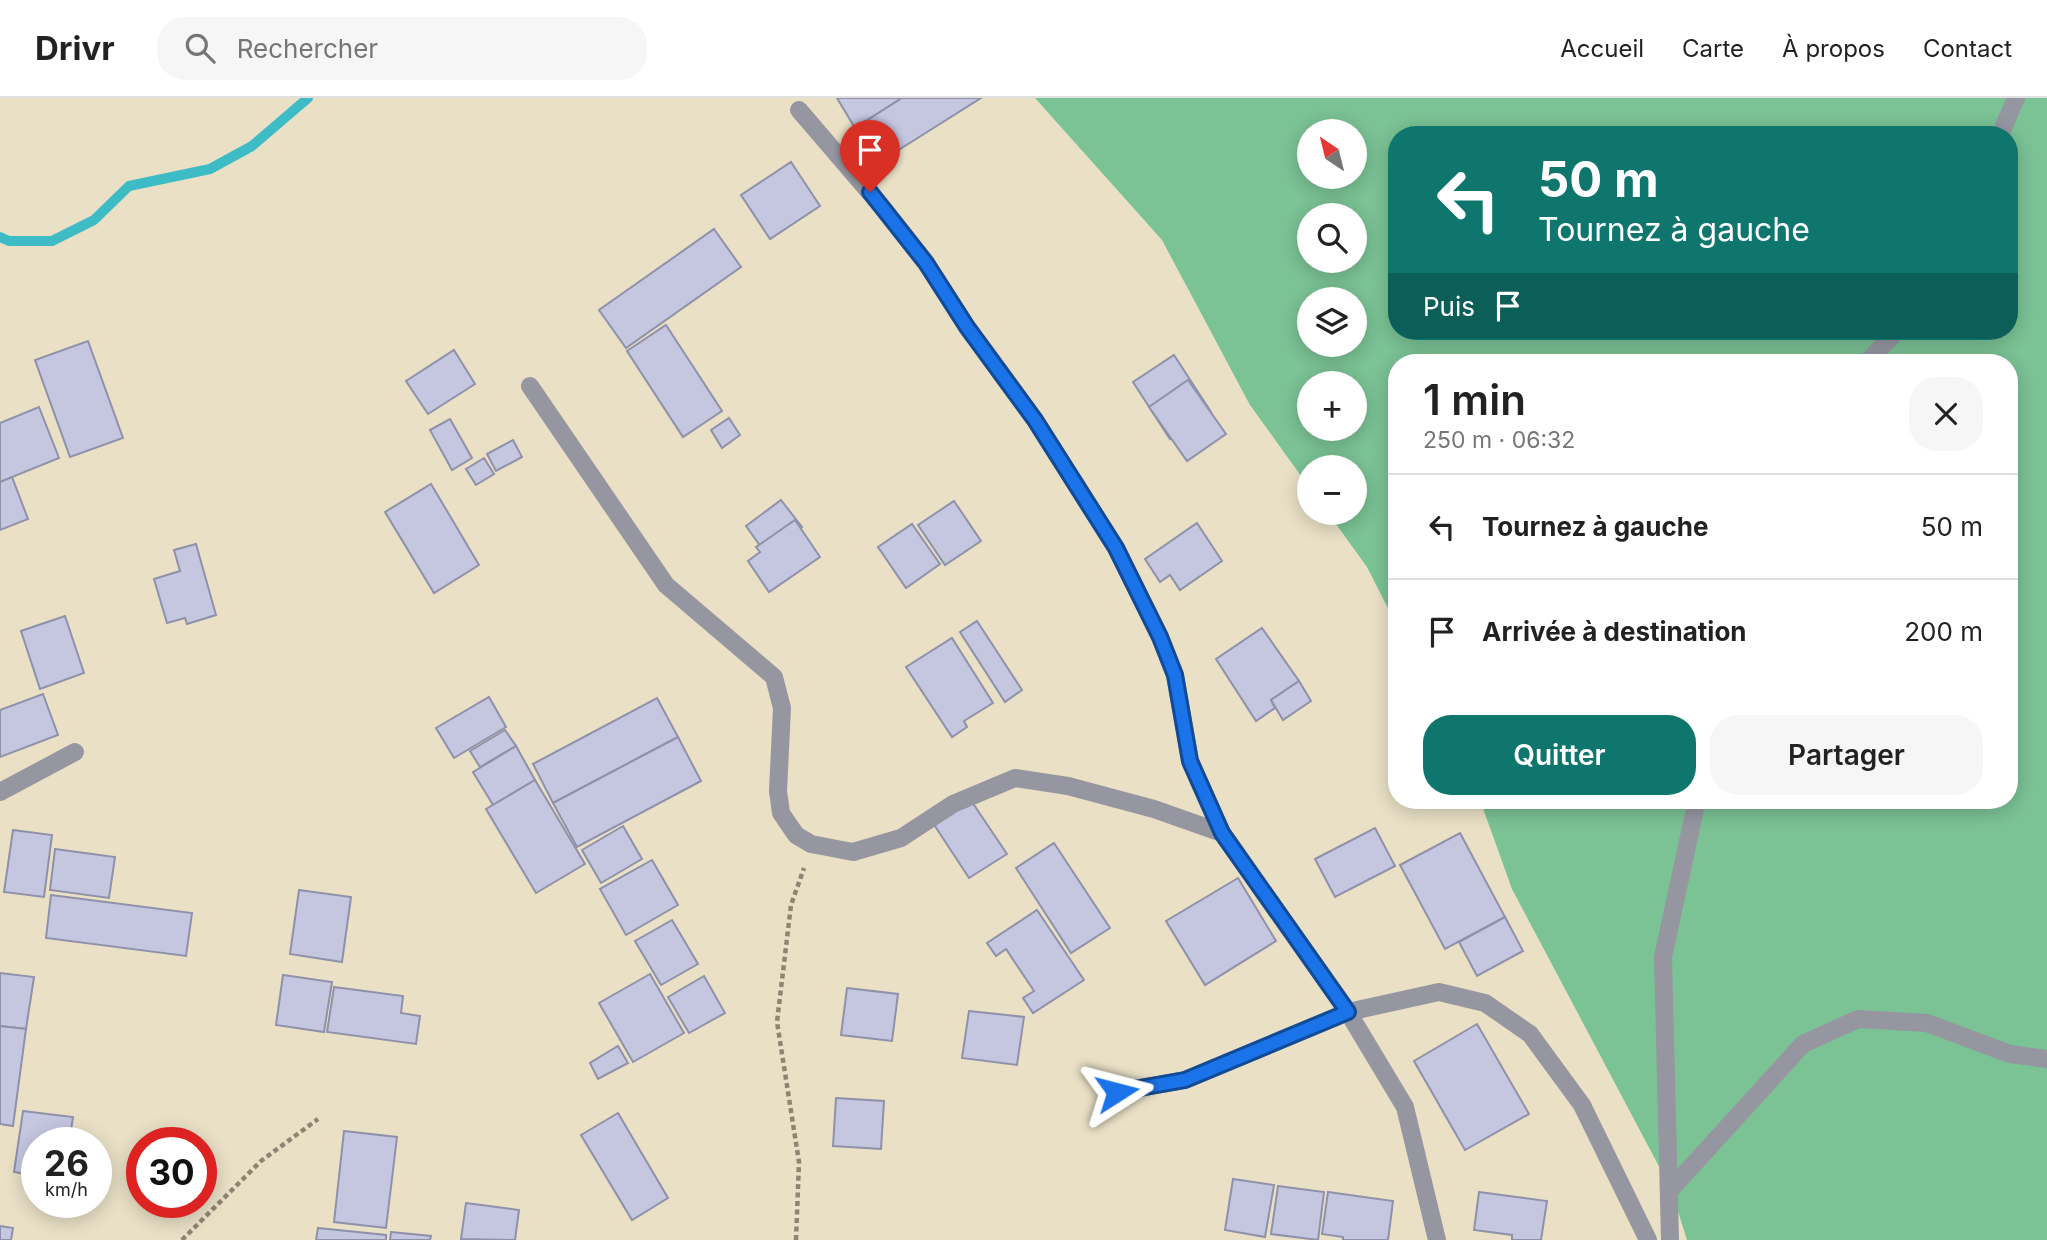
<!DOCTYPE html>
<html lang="fr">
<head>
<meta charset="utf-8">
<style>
  :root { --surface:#fff; --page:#f6f6f6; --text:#222; --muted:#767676; --line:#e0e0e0; --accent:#0f766e }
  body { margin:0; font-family:Inter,sans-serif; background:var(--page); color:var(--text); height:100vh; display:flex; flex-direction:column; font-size:26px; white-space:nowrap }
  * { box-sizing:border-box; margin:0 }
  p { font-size:23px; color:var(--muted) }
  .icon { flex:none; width:38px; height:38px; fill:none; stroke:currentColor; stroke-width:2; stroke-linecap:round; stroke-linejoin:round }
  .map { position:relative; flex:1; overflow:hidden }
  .side { position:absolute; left:1388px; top:256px; width:630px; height:455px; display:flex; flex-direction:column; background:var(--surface); border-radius:28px; box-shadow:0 4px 18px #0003 }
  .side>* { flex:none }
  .top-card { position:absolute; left:1388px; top:28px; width:630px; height:214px; border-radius:28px; box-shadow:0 4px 18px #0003; background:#0f766e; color:#fff; overflow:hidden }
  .needle { width:46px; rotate:325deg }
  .tools { position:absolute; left:1297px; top:21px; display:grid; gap:14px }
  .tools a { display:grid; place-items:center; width:70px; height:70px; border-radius:50%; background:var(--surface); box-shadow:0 4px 18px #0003; font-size:35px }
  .speed { position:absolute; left:21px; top:1029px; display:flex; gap:14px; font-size:35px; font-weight:700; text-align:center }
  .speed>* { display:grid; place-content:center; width:91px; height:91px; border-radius:50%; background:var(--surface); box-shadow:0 4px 18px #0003; line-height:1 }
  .speed small { font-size:18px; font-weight:400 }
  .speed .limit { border:10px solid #d22; background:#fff; color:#111 }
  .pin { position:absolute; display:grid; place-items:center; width:60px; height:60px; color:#fff; margin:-72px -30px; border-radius:50% 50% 50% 0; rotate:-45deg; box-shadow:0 0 7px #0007 }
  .pin .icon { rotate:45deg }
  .me { position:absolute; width:77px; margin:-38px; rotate:81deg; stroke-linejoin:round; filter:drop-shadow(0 0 5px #0008) }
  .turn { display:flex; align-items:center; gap:24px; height:147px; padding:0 35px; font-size:32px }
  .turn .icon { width:91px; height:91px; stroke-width:2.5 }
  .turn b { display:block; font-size:49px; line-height:60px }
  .then { display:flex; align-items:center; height:66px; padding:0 35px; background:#0003; gap:14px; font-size:26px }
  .round { display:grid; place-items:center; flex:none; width:74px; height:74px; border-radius:28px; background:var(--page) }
  .overview { display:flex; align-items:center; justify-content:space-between; height:119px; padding:0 35px }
  h1 { font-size:42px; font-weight:600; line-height:52px }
  .action { display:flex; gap:14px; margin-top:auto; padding:14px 35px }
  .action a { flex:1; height:80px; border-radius:28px; background:var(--accent); color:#fff; font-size:28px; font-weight:600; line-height:80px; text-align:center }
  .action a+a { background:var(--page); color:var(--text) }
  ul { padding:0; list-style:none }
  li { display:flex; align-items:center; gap:21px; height:105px; padding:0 35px; border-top:2px solid var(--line) }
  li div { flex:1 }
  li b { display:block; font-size:26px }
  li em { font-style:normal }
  header { display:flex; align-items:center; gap:42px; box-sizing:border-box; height:98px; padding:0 35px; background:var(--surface); border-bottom:2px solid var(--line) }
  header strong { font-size:33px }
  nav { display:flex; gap:38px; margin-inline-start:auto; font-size:24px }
  .search { width:490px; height:63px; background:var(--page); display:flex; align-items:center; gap:18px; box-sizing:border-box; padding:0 24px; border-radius:28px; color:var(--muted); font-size:26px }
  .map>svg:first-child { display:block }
  .green { fill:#7bc295; fill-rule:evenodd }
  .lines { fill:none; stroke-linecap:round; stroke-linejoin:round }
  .stream { stroke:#3dbcc6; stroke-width:10 }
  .building { fill:#c5c7e1; stroke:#8f91a9; stroke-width:2 }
  .path { stroke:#8c8573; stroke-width:4.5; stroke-dasharray:5 3.5; stroke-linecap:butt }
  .minor { stroke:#9696a1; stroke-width:18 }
  .route-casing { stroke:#114b97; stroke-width:18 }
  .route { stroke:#1a73e8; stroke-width:12 }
</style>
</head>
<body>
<header>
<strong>Drivr</strong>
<div class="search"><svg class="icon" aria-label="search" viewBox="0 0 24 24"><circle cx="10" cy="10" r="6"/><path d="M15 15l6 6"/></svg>Rechercher</div>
<nav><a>Accueil</a><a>Carte</a><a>À propos</a><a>Contact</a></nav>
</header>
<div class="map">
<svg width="2047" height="1142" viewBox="0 0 2047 1142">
  <rect width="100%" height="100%" fill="#e9e0c6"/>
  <!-- green -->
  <path class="green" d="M1035 0H2047V1142H1687L1671 1091 1512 791 1480 702H2009V264H1396V526L1367 469 1328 415H1354V369H1309V389L1250 307 1162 142ZM1309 33H1354V79H1309ZM1396 37H2009V233H1396ZM1309 117H1354V163H1309ZM1309 201H1354V247H1309ZM1309 285H1354V331H1309Z"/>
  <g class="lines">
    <!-- stream -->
    <path class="stream" d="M0 139 9 143H52L94 122 129 88 210 71 252 48 308 0"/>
  </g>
  <!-- building -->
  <g class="building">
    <path d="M837 0H902L855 30Z"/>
    <path d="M902 0H981L878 65 855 30Z"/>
    <path d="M791 64 820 108 770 141 741 97Z"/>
    <path d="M714 131 741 169 626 250 599 212Z"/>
    <path d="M666 227 722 313 683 339 627 253Z"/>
    <path d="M88 243 123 340 70 359 35 262Z"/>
    <path d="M454 252 475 286 428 316 406 283Z"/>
    <path d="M1174 257 1211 314 1170 341 1133 284Z"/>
    <path d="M1188 282 1226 336 1187 363 1149 309Z"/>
    <path d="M39 309 59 360 0 384V325Z"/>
    <path d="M729 320 740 337 722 350 711 332Z"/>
    <path d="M450 321 472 360 452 372 430 332Z"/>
    <path d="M513 342 522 359 496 373 487 356Z"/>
    <path d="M484 360 494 376 476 387 466 371Z"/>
    <path d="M12 379 28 421 0 432V384Z"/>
    <path d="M431 386 479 467 434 495 385 414Z"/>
    <path d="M781 402 802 429 766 456 746 428Z"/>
    <path d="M954 403 981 443 945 467 918 427Z"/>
    <path d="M795 422 820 459 769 494 748 463 760 454 756 449Z"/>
    <path d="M1197 425 1222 463 1180 492 1170 477 1160 484 1145 461Z"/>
    <path d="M912 426 940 466 906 490 878 449Z"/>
    <path d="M196 446 216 517 187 526 185 520 167 525 154 481 180 473 174 452Z"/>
    <path d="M65 518 84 575 40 591 21 533Z"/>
    <path d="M977 523 1022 592 1005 604 960 534Z"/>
    <path d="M1262 530 1299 583 1271 602 1275 610 1256 623 1216 561Z"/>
    <path d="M952 540 993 605 964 623 967 629 952 639 906 569Z"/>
    <path d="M1299 583 1311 603 1283 622 1271 602Z"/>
    <path d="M43 596 58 637 0 659V612Z"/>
    <path d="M489 599 506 629 454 660 436 630Z"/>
    <path d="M657 600 678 639 553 705 533 666Z"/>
    <path d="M505 632 516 648 480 669 470 653Z"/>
    <path d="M678 639 701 683 577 749 553 705Z"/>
    <path d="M516 648 535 682 493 707 473 674Z"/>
    <path d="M535 682 585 766 536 795 486 711Z"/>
    <path d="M970 701 1007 756 969 780 933 725Z"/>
    <path d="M623 728 642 761 601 785 582 752Z"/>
    <path d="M1375 730 1395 768 1335 799 1315 761Z"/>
    <path d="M13 732 52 737 44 799 4 794Z"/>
    <path d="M1460 735 1505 819 1445 851 1400 767Z"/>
    <path d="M1054 745 1110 830 1071 855 1016 770Z"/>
    <path d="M55 751 115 759 109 800 50 792Z"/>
    <path d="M652 762 678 807 626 837 600 791Z"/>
    <path d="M1238 780 1276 843 1205 887 1166 823Z"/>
    <path d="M299 792 351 799 342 864 290 856Z"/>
    <path d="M51 797 192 815 186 858 46 840Z"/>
    <path d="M1037 812 1084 882 1033 915 1023 900 1034 893 1006 851 996 858 987 845Z"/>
    <path d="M1505 819 1523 853 1477 878 1459 844Z"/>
    <path d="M672 822 698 866 661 887 635 843Z"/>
    <path d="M0 875 34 879 26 931 0 928Z"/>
    <path d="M650 876 684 935 633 964 599 905Z"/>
    <path d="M283 877 332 884 324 934 276 927Z"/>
    <path d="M704 878 725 915 689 935 668 899Z"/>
    <path d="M334 889 403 898 401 915 420 918 416 946 327 934Z"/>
    <path d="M847 890 898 896 892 943 841 937Z"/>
    <path d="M969 913 1024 919 1017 967 962 960Z"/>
    <path d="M1477 926 1529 1016 1465 1052 1414 963Z"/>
    <path d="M0 928 26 931 13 1028 0 1026Z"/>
    <path d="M618 948 628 965 598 981 590 965Z"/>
    <path d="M836 1000 884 1003 881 1051 833 1048Z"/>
    <path d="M23 1013 73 1019 69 1045H37V1078L14 1074Z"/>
    <path d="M618 1015 668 1100 632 1122 581 1037Z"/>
    <path d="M344 1033 397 1039 386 1130 334 1124Z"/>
    <path d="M1233 1081 1274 1087 1265 1139 1225 1132Z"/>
    <path d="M1278 1088 1324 1094 1318 1142 1271 1136Z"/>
    <path d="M1328 1094 1393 1103 1388 1142H1343V1139L1322 1136Z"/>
    <path d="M1479 1094 1547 1103 1541 1142H1512V1137L1474 1132Z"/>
    <path d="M466 1105 519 1112 515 1142 461 1141Z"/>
    <path d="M0 1128 13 1130 11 1142H0Z"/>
    <path d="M318 1130 386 1137V1142H316Z"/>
    <path d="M391 1134 431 1138 430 1142H390Z"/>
  </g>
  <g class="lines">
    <!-- path -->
    <g class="path">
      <path d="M182 1142 261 1063 318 1021"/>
      <path d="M796 1142 799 1064 777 924 791 807 804 770"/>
    </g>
    <!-- minor -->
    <g class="minor">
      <path d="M799 12 883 110 926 165 967 229 1035 322 1116 450 1160 539 1175 577 1190 663 1222 735 1348 914 1405 1009 1437 1142"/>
      <path d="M2000 37 2016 0"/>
      <path d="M1867 264 1897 233"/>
      <path d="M530 288 666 487 774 579 782 610 778 693 781 715 796 737 811 746 853 754 901 740 953 706 1015 680 1068 688 1154 711 1222 735"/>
      <path d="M0 694 75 654"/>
      <path d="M1117 994 1185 982 1348 914 1439 894 1485 905 1530 936 1582 1007 1648 1142"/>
      <path d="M1671 1091 1803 946 1858 921 1927 925 2010 956 2047 961"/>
      <path d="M1670 1142 1663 859 1697 702"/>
    </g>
  </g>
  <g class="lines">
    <!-- route casing -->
    <g class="route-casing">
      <path id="route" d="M870 94 926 165 967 229 1035 322 1116 450 1160 539 1175 577 1190 663 1222 735 1348 914 1185 982 1117 994"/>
    </g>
    <!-- route -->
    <use href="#route" class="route"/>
  </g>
</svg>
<div class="tools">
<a><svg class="needle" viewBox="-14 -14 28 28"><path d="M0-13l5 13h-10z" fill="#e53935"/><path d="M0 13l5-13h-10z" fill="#767676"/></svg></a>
<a><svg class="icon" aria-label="search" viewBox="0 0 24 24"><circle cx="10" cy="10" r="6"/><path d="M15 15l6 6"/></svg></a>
<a><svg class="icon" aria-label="layers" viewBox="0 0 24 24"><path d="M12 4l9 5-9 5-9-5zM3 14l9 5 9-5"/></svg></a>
<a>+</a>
<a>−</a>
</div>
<div class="speed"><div>26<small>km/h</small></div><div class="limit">30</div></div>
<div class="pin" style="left:870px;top:94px;background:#d93025"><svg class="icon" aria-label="arrive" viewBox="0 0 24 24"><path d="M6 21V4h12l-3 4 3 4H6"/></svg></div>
<svg class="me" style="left:1117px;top:994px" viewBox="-20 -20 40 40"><path d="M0-17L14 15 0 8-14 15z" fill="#1a73e8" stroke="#fff" stroke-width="4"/></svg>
<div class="top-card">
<div class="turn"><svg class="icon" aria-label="left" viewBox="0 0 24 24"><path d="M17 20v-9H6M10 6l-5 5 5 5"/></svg><div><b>50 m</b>Tournez à gauche</div></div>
<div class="then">Puis<svg class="icon" aria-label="arrive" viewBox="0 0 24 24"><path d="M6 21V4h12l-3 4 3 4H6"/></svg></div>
</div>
<section class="side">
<div class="overview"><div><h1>1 min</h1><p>250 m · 06:32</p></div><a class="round"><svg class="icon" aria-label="close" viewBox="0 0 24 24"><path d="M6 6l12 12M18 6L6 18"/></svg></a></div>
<ul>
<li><svg class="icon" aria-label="left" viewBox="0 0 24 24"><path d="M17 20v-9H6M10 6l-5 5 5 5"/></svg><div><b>Tournez à gauche</b></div><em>50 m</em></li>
<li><svg class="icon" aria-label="arrive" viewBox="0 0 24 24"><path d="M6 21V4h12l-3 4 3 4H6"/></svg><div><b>Arrivée à destination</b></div><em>200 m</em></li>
</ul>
<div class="action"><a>Quitter</a><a>Partager</a></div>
</section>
</div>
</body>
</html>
